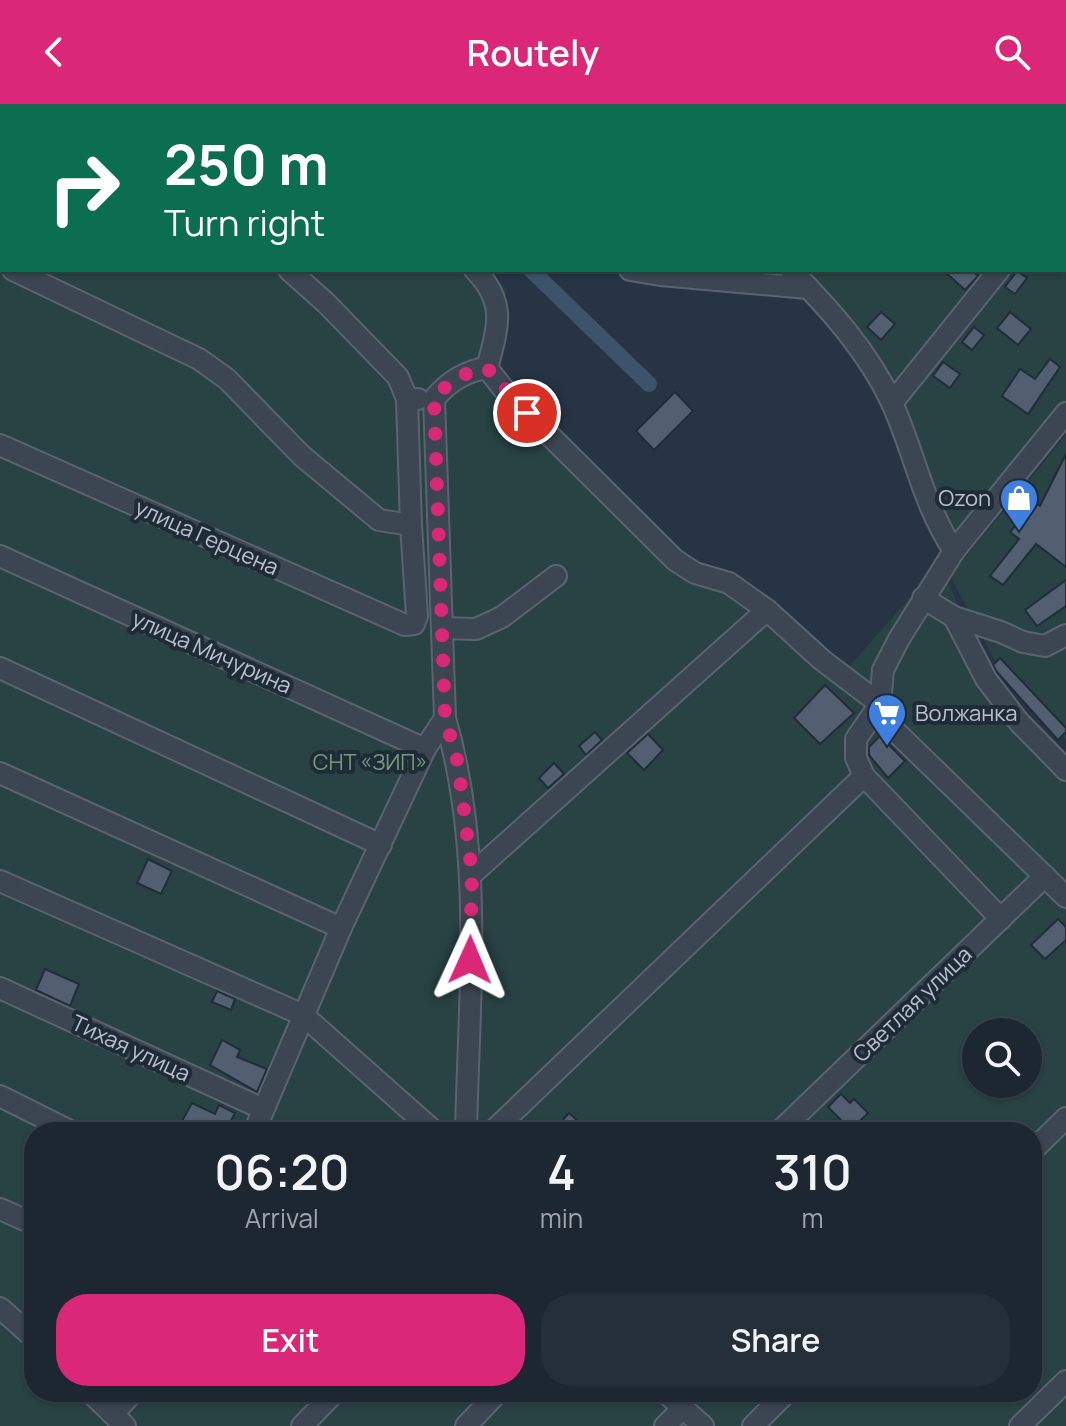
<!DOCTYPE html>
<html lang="en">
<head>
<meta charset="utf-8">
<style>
  :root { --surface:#1d2732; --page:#252f3a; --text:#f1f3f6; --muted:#a0a5ac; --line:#3b444d; --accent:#db2777 }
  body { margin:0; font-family:Manrope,sans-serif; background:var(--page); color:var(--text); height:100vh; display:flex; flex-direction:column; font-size:30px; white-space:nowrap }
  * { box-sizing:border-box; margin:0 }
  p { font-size:26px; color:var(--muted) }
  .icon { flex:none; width:44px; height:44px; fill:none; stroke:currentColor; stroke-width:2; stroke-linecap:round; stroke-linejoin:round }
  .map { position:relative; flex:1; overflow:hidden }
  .drawer { position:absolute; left:24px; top:1018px; width:1018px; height:280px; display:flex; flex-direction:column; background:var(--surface); border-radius:32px; box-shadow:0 2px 6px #0004,0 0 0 2px var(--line) }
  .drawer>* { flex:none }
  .top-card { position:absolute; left:0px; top:0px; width:1066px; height:168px; box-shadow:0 2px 6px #0004,0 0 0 2px var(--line); background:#0b6e4f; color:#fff; overflow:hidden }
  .tools { position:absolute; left:962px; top:914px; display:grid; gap:16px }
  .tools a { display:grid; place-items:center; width:80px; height:80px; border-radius:50%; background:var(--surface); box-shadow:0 2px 6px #0004,0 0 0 2px var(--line); font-size:40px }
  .pin { position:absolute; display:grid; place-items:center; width:68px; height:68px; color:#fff; margin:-34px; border:4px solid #fff; border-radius:50%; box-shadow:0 2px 8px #0007 }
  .me { position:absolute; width:88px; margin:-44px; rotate:1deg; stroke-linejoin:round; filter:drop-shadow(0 0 6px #0008) }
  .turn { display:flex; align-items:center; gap:28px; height:168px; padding:0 32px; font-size:36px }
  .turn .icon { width:104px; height:104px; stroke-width:2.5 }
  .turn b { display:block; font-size:56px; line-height:68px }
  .eta { display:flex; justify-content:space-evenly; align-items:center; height:136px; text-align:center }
  .eta b { font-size:48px; font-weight:600; line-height:56px }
  .button { display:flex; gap:16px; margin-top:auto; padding:16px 32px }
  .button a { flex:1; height:92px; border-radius:32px; background:var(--accent); color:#fff; font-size:32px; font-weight:600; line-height:92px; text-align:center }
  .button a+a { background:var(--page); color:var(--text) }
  header { display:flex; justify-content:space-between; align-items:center; height:104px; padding:0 32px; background:var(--accent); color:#fff; font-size:36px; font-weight:600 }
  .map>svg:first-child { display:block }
  .green { fill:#294244; fill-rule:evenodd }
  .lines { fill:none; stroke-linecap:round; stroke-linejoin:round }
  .canal { stroke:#3d536b; stroke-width:16 }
  .building { fill:#525f70; stroke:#222d3a; stroke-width:2 }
  .minor-casing { stroke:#596470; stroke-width:24 }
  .minor { stroke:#3b4652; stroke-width:20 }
  .route { stroke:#db2777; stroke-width:14; stroke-dasharray:0 25.2 }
  .labels { text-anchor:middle; stroke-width:8; stroke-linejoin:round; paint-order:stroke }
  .poi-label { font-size:22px; fill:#b8c1cc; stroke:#202b38; text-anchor:end }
  .street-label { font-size:22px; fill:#b8c1cc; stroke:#202b38 }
  .park-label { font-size:22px; fill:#709d78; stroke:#202b38 }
</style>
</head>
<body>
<header><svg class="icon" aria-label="back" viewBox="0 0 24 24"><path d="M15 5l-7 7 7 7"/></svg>Routely<svg class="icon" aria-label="search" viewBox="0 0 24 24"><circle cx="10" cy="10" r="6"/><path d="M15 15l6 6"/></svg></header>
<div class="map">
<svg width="1066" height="1322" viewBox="0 0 1066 1322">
  <rect width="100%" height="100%" fill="#273443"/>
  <!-- green -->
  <g class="green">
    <path d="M0 0 326 2H2V166H487L506 185 496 263 695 461 748 480 846 566 936 464 949 480 983 560 1036 627 1066 657V1322H0ZM976 928H1028V980H976ZM34 1028H1032V1288H34Z"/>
    <path d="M428 0H1066V309L954 447 892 299 808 184 630 166H1064V2Z"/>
    <path d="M1066 331V635L995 557 950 472Z"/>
  </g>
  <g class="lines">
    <!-- canal -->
    <g class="canal">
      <path d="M359 0 361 2"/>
      <path d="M531 166 649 280"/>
    </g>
  </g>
  <!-- building -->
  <g class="building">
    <path d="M943 166H971L978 172 965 186Z"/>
    <path d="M1017 167 1027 174 1015 190 1005 183Z"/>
    <path d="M881 208 895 220 881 236 867 223Z"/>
    <path d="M1010 208 1031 225 1018 241 997 224Z"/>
    <path d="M974 223 984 231 972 246 962 238Z"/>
    <path d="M1050 255 1060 263 1028 310 1002 292 1020 265 1035 275Z"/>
    <path d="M943 258 960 270 950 284 933 272Z"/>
    <path d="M675 288 693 307 654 346 636 327Z"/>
    <path d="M1066 350V463L1036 440 1003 481 990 472 1019 435 1010 428 1035 398 1040 402Z"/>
    <path d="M1066 476V502L1037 522 1025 506Z"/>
    <path d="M1000 554 1066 624V628L1058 636 997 568 993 561Z"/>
    <path d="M825 581 854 609 820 640 794 614Z"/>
    <path d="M595 628 602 636 586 651 579 642Z"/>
    <path d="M648 630 663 646 644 666 627 649Z"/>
    <path d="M880 632 905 657 888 674 869 651V643Z"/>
    <path d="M554 659 564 670 548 684 539 674Z"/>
    <path d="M148 755 172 767 161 790 137 779Z"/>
    <path d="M1058 815 1066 823V836L1045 855 1031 841Z"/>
    <path d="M45 865 79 880 70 902 36 886Z"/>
    <path d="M217 887 235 895 231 906 212 898Z"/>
    <path d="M222 936 240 946 237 953 267 965 257 988 210 961Z"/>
    <path d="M841 990 850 999 854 995 868 1009 851 1026 828 1003Z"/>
    <path d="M192 999 215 1010 219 1001 235 1009 225 1028H204L182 1017Z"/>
    <path d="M569 1009 590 1028H552Z"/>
  </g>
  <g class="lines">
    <!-- minor casing -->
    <g class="minor-casing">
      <g id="minor">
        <path d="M19 0 23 2"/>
        <path d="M313 0 315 2"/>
        <path d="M428 0 430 2"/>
        <path d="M628 0 630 2"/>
        <path d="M825 0 827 2"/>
        <path d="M1020 0 1022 2"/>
        <path d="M1064 45 1066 47"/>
        <path d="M1064 83 1066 80"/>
        <path d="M13 166 199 255 227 275 302 352 379 416 411 421"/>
        <path d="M289 166 326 199 398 273 407 295H418"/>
        <path d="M475 166C507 199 498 223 487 264L506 288 675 456 695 469 729 479 767 506 822 556 880 600 895 627 1066 793"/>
        <path d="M630 166 660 171 808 184"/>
        <path d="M791 166C829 204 869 249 892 299 915 350 922 398 954 447"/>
        <path d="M892 299 999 166"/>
        <path d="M0 341 405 521 414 520 417 512 411 421 407 295"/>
        <path d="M0 452 425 645"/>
        <path d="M923 494 954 513 1001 528 1023 538 1045 542 1066 531"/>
        <path d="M954 513 986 575 1019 618 1066 666"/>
        <path d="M442 524 476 525 502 513 556 472"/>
        <path d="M0 564 381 741"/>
        <path d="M445 614C484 748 469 890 466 1028"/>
        <path d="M0 669 341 824"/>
        <path d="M864 672 1001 815"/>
        <path d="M472 770 767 506"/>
        <path d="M0 777 303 911 435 1028"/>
        <path d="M0 884 263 1005"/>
        <path d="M0 992 72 1028"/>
        <path d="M254 1028 341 824 425 645 445 614 434 295C448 278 465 267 487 264"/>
        <path d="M492 1028 864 672 856 654V635L880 600 883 566 899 535 954 447 1066 309"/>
        <path d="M779 1028 1045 772"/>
        <path d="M1032 1047 1066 1014"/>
        <path d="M0 1105 34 1120"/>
        <path d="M0 1204 34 1234"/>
        <path d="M90 1288 125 1322"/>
        <path d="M665 1288 703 1322"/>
        <path d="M113 1310 133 1288"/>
        <path d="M302 1322 335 1288"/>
        <path d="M466 1322 498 1288"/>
        <path d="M665 1322 683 1304"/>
        <path d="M753 1322 787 1288"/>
        <path d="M1020 1322 1066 1277"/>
      </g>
    </g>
    <!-- minor -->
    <use href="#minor" class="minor"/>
  </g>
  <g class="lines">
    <!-- route -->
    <path class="route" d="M470 856 472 770 458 659 445 614 434 295C448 278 465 267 487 264L527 309"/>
  </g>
  <!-- icons -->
  <defs>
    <g id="shop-pin" transform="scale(2)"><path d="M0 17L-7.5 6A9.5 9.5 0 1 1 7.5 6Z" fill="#3f7fe0" stroke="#202b38"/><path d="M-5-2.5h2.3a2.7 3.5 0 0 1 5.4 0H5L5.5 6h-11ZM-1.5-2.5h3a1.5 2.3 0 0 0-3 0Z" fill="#fff"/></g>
    <g id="supermarket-pin" transform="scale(2)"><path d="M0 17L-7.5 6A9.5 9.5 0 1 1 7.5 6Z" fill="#3f7fe0" stroke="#202b38"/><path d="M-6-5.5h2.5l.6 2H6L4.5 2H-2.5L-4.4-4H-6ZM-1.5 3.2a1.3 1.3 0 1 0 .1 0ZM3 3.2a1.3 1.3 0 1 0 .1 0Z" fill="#fff"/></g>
  </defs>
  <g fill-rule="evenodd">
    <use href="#shop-pin" x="1019" y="394"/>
    <use href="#supermarket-pin" x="887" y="609"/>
  </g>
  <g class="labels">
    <!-- poi labels -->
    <g class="poi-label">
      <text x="991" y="402">Ozon</text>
      <text x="915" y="617" text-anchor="start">Волжанка</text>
    </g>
    <!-- street labels -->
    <g class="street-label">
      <text transform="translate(207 433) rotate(24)" y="8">улица Герцена</text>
      <text transform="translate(212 548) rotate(24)" y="8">улица Мичурина</text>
      <text transform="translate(912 900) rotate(-44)" y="8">Светлая улица</text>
      <text transform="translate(131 944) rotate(25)" y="8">Тихая улица</text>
    </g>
    <!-- park labels -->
    <g class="park-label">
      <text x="370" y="666">СНТ «ЗИП»</text>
    </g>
  </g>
</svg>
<div class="tools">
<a><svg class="icon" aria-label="search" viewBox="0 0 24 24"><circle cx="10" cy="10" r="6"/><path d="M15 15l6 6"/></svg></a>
</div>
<div class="pin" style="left:527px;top:309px;background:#d93025"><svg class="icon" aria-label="arrive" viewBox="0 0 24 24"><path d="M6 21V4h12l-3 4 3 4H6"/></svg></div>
<svg class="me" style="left:470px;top:856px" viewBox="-20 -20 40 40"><path d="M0-17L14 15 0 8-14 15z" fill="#db2777" stroke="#fff" stroke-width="4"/></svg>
<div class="top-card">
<div class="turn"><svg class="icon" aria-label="right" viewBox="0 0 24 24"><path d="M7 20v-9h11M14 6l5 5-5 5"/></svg><div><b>250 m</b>Turn right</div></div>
</div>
<section class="drawer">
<div class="eta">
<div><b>06:20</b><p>Arrival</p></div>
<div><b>4</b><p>min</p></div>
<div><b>310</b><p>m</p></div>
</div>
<div class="button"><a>Exit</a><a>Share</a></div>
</section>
</div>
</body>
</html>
